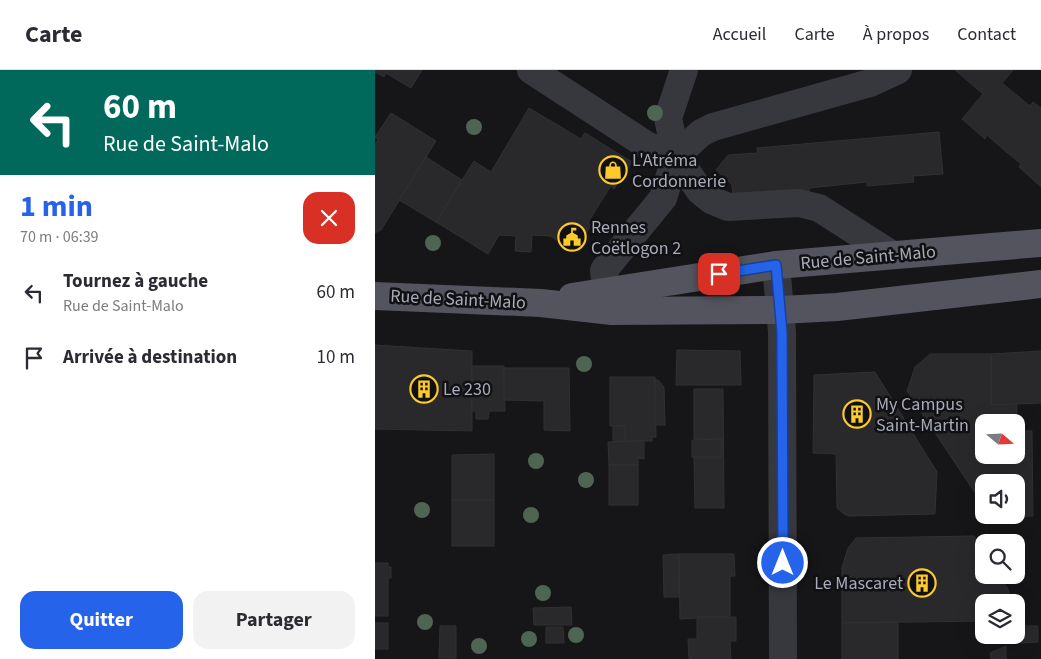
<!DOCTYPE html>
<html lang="fr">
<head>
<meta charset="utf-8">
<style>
  :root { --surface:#fff; --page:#f2f2f3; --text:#2b2b33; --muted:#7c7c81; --line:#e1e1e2; --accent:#2563eb }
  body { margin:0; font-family:"Source Sans 3",sans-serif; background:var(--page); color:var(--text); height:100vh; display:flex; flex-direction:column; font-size:19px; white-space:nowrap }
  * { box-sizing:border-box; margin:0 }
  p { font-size:16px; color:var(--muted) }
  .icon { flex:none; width:28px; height:28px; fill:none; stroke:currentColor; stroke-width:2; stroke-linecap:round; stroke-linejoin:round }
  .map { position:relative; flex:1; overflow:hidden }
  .drawer { display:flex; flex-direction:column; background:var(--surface); width:375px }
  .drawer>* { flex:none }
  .guide { background:#00695c; color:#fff; overflow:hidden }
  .needle { width:32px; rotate:109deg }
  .controls { position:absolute; left:600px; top:344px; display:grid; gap:10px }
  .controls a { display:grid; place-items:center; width:50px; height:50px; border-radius:10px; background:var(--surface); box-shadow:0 5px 20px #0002; font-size:25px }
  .pin { position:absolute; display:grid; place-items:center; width:42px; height:42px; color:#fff; margin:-21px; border-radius:10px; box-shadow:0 2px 8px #0006 }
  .me { position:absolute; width:55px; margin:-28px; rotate:0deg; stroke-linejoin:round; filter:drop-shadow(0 0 4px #0008) }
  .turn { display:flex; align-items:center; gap:18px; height:105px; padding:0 20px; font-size:22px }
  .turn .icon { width:65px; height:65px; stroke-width:2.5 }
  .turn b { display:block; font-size:35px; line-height:42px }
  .round { display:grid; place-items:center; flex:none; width:52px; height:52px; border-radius:15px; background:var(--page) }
  .summary { display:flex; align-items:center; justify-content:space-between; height:85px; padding:0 20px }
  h1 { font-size:30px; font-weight:700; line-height:38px; color:var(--accent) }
  .button { display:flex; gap:10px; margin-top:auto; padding:10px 20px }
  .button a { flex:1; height:58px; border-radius:15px; background:var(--accent); color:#fff; font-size:20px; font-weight:700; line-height:58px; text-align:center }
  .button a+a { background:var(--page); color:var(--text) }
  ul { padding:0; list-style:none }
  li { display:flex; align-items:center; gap:15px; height:65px; padding:0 20px }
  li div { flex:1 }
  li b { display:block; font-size:19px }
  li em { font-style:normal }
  header { display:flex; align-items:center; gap:30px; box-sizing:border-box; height:70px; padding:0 25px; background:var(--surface); border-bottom:1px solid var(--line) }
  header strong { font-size:24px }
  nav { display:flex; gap:28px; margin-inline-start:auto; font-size:18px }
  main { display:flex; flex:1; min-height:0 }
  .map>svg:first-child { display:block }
  .building { fill:#29292c; stroke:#313035; fill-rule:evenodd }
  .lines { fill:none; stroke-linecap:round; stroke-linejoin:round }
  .minor { stroke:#37373e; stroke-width:28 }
  .major { stroke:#53545d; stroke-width:28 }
  .tree { fill:#4f6553 }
  .route-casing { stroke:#184099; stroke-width:12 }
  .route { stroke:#2563eb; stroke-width:9 }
  .labels { text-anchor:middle; stroke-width:5; stroke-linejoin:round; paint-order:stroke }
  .poi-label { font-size:18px; fill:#a8abb9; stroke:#111113; text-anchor:start }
  .street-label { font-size:18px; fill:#a8abb9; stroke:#111113 }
</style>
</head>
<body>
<header>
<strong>Carte</strong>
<nav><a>Accueil</a><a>Carte</a><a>À propos</a><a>Contact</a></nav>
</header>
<main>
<section class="drawer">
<div class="guide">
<div class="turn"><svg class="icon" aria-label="left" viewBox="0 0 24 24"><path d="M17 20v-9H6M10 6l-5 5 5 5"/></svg><div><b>60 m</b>Rue de Saint-Malo</div></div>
</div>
<div class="summary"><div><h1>1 min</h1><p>70 m · 06:39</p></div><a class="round" style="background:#d93025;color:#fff"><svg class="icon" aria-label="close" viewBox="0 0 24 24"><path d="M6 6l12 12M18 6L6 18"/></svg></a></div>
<ul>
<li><svg class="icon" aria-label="left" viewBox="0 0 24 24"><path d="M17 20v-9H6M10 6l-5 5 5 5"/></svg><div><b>Tournez à gauche</b><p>Rue de Saint-Malo</p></div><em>60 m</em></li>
<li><svg class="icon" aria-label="arrive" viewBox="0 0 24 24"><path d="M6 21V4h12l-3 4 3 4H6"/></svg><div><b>Arrivée à destination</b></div><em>10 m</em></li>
</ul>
<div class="button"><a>Quitter</a><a>Partager</a></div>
</section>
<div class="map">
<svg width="666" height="589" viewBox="0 0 666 589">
  <rect width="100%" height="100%" fill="#161618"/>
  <!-- building -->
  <g class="building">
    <path d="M0 0H47L36 18 11 3 9 7 0 2Z"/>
    <path d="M580 0H638L627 13 655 36 658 32 666 38V117L644 97 646 94 629 80 612 65 610 69 587 49 608 24Z"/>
    <path d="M154 38 206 69 210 63 257 92 239 119 236 116 225 133 213 153 216 155 201 181 175 166 157 165 156 182 140 181 141 166 124 165 113 184 61 152 99 91 116 102Z"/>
    <path d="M16 43 61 71 6 160 0 163V74L3 70 0 67Z"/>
    <path d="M564 62 568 104 538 106 539 112 492 116V112L434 118V122L358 125 357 115 341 100 353 85 383 83 382 78Z"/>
    <path d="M51 87 87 110 61 152 24 130Z"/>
    <path d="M0 275 97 281V361L0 359Z"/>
    <path d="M302 280 365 281 366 315H301Z"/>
    <path d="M666 281V333L616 335V284Z"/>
    <path d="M555 284H616V335L642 334 641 361H657L658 446 616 447 614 445H641V412H609V436L532 321 540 297ZM609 352H641V385H609Z"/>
    <path d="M97 296H129L130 341H114L113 349H101V341H97Z"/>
    <path d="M129 298H194L195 361 169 360V331L129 330Z"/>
    <path d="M500 302 562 402 560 444 474 446 469 444 462 438 461 384 438 383 439 305Z"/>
    <path d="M235 307H280L281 367H277V371H250V356H235Z"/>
    <path d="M280 310H283L289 317 290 355H280Z"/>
    <path d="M319 319H348L349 438H320L319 387H346V369H319Z"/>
    <path d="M238 356H250V371L238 372Z"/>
    <path d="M346 369V387H317V370Z"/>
    <path d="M269 371V389L263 388V395H234L233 372Z"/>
    <path d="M119 384V430H77V385Z"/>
    <rect x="234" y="395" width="29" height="40"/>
    <rect x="77" y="430" width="42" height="46"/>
    <path d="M599 466 609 481V505H624L634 521 633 532H609V551L467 553V498L473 478 481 468Z"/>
    <path d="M304 484V527H289L288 485Z"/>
    <path d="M304 484H359L360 506H355V546L305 549Z"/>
    <path d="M0 493H13V497H16V508H13V546H0Z"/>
    <path d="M196 537 197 555H159L158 538Z"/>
    <path d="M322 547H361V571H355L356 589H314L313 569H322Z"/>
    <path d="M523 552V589H467V553Z"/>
    <rect x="0" y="553" width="13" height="26"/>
    <path d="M65 556H81V588H64Z"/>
    <path d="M646 556H663V572L646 573Z"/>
    <path d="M171 557H188L189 573H171Z"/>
    <path d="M631 576V589H616L615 583Z"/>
  </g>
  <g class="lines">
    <!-- minor -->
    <g class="minor">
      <path d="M156 0 273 76 301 86"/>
      <path d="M309 0 293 48 301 86 325 121 336 130 353 137 424 133 444 138 516 184"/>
      <path d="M301 86 326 63 338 57 495 13 523 0"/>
      <path d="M401 195 407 262 408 589"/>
      <path d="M237 241 231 221 229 200 288 128 301 86"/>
    </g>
    <!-- major -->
    <g class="major">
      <path d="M0 226 166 233 237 241 406 240 462 237 666 214"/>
      <path d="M197 227 401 195 666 173"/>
    </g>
  </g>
  <!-- trees -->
  <g class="tree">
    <circle cx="280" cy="43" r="8"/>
    <circle cx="99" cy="57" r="8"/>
    <circle cx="58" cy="173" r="8"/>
    <circle cx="209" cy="294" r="8"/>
    <circle cx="161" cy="391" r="8"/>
    <circle cx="211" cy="410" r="8"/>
    <circle cx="47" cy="440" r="8"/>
    <circle cx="156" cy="445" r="8"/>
    <circle cx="168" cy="523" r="8"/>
    <circle cx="50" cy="552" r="8"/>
    <circle cx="201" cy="565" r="8"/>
    <circle cx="154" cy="569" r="8"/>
    <circle cx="104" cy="576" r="8"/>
  </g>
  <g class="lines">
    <!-- route casing -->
    <g class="route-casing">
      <path id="route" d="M344 204 401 195 407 262 408 493"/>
    </g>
    <!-- route -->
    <use href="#route" class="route"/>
  </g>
  <!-- icons -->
  <defs>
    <g id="shop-ring" transform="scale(1.4375)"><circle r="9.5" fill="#111113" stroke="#fcca2b" stroke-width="1.5"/><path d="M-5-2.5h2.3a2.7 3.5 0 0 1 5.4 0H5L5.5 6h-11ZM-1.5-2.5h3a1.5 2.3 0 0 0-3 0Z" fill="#fcca2b"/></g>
    <g id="civic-ring" transform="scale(1.4375)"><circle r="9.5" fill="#111113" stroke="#fcca2b" stroke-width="1.5"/><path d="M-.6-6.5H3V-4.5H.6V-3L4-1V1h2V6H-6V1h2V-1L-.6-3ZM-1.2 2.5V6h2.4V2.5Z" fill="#fcca2b"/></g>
    <g id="building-ring" transform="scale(1.4375)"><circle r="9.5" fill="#111113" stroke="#fcca2b" stroke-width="1.5"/><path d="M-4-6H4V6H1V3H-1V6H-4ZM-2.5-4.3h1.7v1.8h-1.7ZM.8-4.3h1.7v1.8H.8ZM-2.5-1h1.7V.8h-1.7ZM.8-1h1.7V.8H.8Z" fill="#fcca2b"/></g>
  </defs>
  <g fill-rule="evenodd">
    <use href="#shop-ring" x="238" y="100"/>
    <use href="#civic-ring" x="197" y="167"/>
    <use href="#building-ring" x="49" y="319"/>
    <use href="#building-ring" x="482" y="344"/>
    <use href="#building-ring" x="547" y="513"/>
  </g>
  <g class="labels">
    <!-- poi labels -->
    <g class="poi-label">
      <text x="257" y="96">L'Atréma<tspan x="257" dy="21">Cordonnerie</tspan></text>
      <text x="216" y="163">Rennes<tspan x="216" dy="21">Coëtlogon 2</tspan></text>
      <text x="68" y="325">Le 230</text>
      <text x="501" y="340">My Campus<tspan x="501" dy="21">Saint-Martin</tspan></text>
      <text x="528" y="519" text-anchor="end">Le Mascaret</text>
    </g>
    <!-- street labels -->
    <g class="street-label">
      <text transform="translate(493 187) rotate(-5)" y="6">Rue de Saint-Malo</text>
      <text transform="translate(83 229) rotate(3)" y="6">Rue de Saint-Malo</text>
    </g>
  </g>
</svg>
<div class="controls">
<a><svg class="needle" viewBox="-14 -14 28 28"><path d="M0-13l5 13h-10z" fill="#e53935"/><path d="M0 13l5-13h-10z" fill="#7c7c81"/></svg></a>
<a><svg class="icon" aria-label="sound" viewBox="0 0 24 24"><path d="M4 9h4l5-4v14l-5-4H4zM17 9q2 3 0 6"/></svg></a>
<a><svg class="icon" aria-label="search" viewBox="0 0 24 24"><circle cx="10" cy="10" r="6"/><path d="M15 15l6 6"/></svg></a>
<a><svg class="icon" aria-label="layers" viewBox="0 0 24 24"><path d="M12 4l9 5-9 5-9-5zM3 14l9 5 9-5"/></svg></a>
</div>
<div class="pin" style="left:344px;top:204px;background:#d93025"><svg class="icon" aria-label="arrive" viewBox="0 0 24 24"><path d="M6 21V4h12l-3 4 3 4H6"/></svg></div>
<svg class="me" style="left:408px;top:493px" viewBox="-20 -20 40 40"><circle r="17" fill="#2563eb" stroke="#fff" stroke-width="3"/><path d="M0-11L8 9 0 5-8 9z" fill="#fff"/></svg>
</div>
</main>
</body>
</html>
